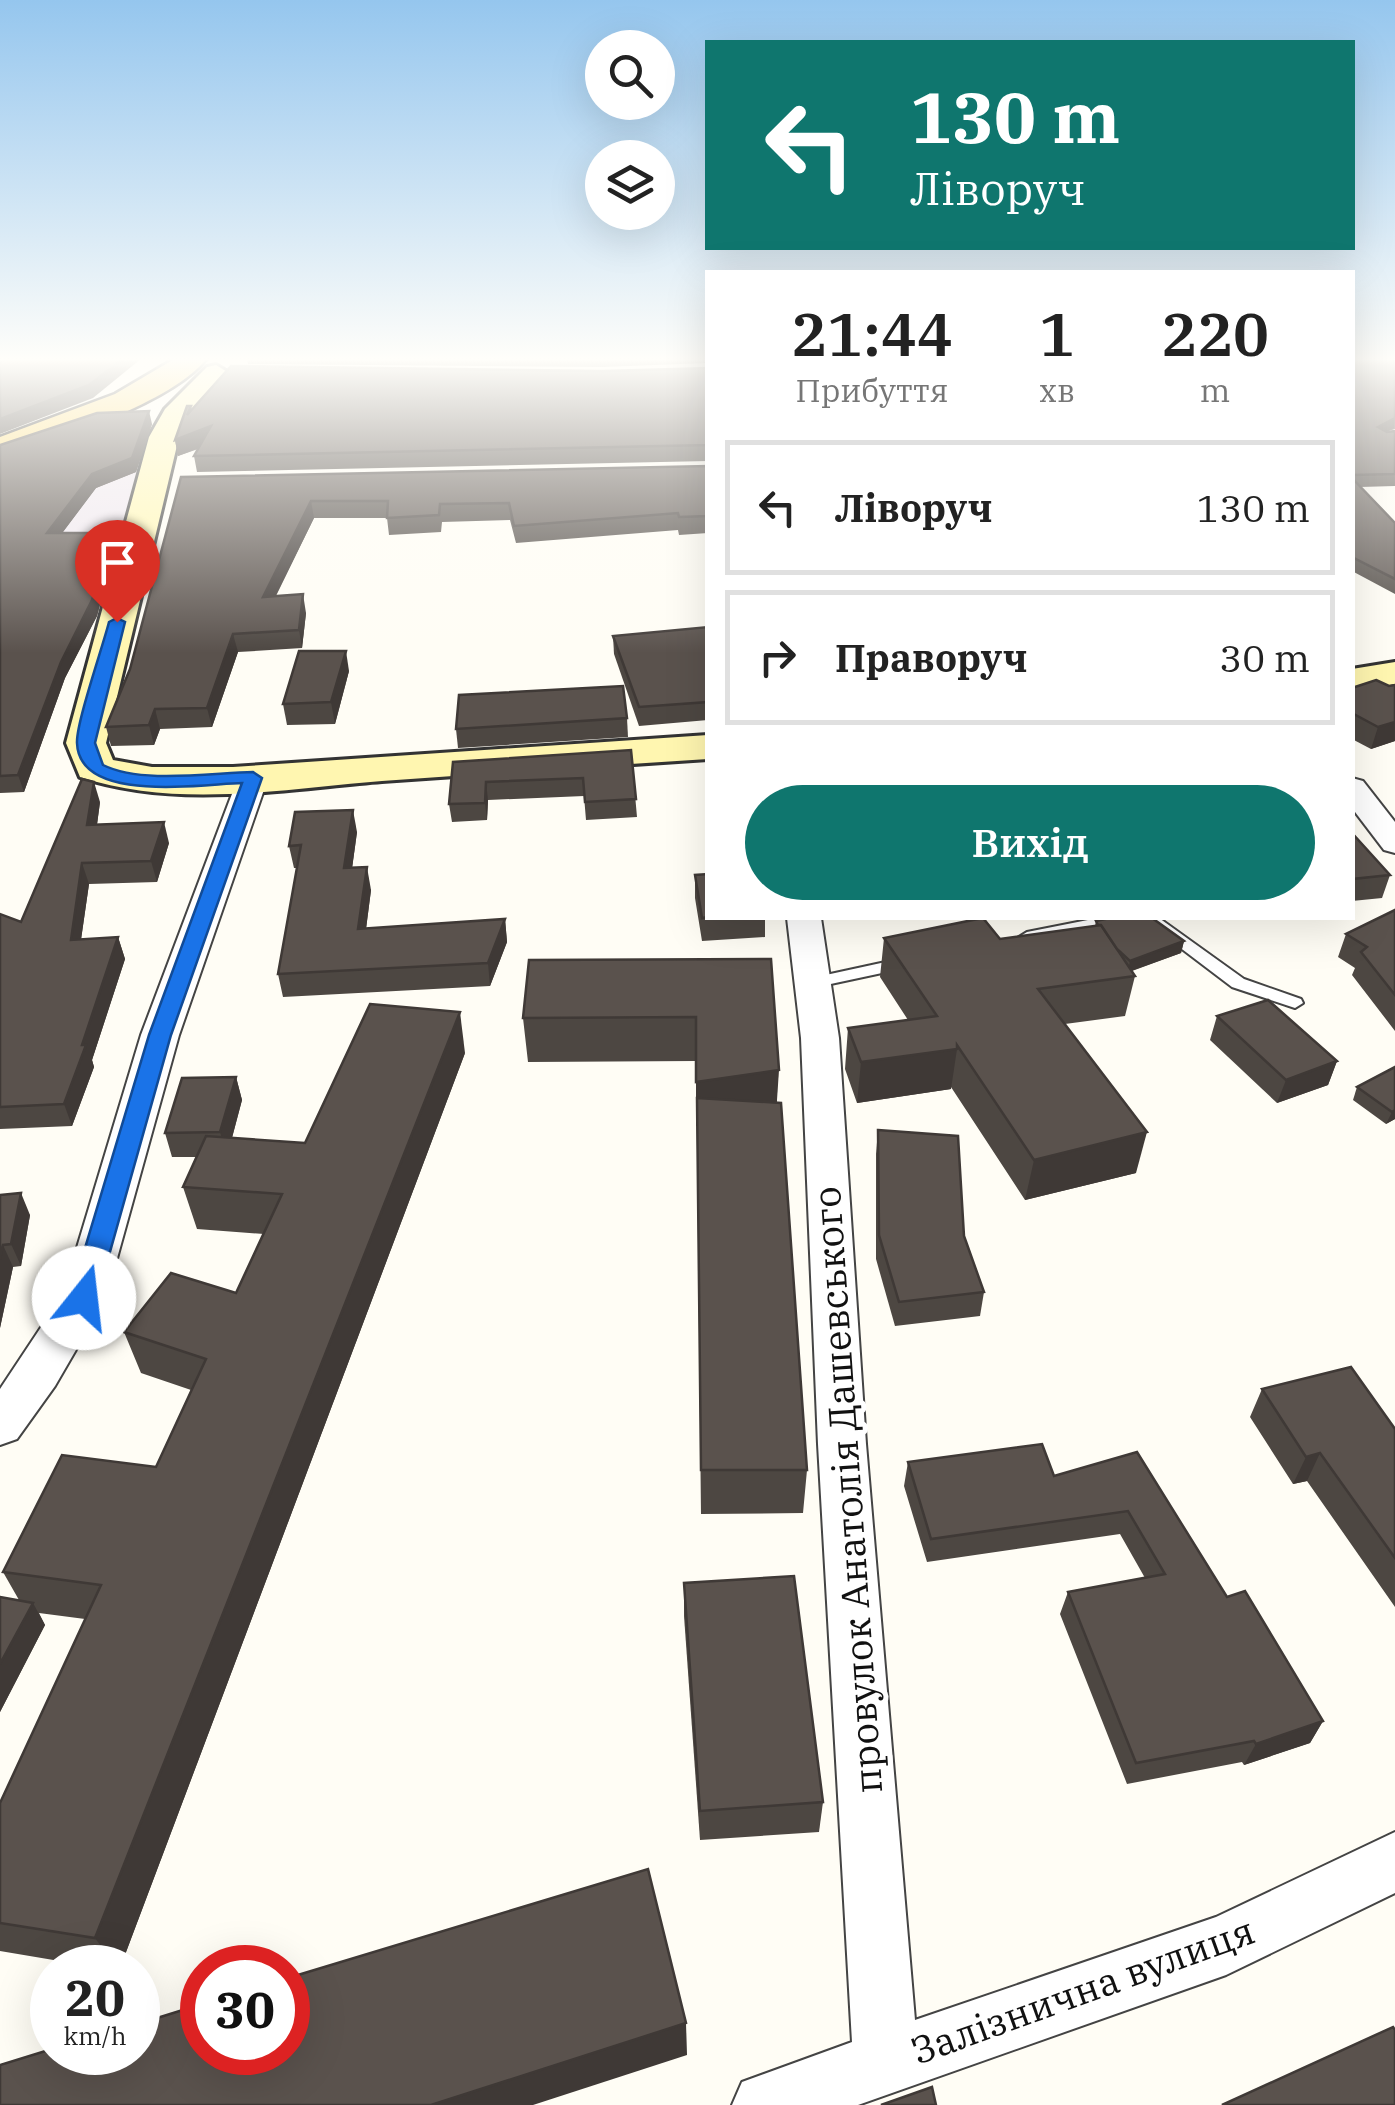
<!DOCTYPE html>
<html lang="uk">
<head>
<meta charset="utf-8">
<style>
  :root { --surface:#fff; --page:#f6f6f6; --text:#222; --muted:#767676; --line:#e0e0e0; --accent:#0f766e }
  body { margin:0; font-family:"IBM Plex Serif",serif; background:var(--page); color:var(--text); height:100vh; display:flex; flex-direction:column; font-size:38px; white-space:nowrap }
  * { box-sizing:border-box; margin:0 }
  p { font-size:32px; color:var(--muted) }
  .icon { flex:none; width:55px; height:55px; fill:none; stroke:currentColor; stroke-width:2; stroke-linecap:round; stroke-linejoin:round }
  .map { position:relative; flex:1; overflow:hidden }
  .drawer { position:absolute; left:705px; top:270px; width:650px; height:650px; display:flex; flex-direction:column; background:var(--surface); border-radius:0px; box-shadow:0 10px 40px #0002 }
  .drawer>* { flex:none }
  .guide { position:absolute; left:705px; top:40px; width:650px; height:210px; border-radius:0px; box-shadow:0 10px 40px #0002; background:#0f766e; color:#fff; overflow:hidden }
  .tools { position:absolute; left:585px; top:30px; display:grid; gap:20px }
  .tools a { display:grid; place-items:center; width:90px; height:90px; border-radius:50%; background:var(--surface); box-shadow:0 10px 40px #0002; font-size:50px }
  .speed { position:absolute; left:30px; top:1945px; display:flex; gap:20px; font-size:50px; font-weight:700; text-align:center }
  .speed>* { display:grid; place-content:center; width:130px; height:130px; border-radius:50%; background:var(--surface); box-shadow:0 10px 40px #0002; line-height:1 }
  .speed small { font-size:25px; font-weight:400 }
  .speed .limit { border:15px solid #d22; background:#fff; color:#111 }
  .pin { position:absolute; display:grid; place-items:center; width:85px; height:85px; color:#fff; margin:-102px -42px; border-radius:50% 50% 50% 0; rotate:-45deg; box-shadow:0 0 10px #0007 }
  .pin .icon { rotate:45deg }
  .me { position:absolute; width:110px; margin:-55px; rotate:16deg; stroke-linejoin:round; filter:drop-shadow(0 0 8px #0008) }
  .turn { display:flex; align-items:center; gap:35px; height:210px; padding:0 40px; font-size:45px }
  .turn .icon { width:130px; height:130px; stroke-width:2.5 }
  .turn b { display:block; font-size:70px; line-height:85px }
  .eta { display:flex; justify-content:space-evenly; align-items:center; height:170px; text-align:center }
  .eta b { font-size:60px; font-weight:600; line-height:70px }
  .action { display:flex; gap:20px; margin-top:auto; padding:20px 40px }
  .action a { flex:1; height:115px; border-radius:60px; background:var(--accent); color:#fff; font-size:40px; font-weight:600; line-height:115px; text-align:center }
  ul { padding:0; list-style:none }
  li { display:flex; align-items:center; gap:30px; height:135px; margin:0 20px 15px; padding:0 20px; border:5px solid var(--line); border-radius:0px }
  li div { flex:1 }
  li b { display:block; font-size:38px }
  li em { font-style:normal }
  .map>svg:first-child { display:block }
  .industrial { fill:#eee6ef }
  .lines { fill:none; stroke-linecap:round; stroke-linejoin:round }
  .lane-casing { stroke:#444; stroke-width:4 }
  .street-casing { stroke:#444; stroke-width:4 }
  .secondary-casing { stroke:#333; stroke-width:6 }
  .primary-casing { stroke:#222; stroke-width:5 }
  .lane { fill:#fff; fill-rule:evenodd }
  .street { fill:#fff; fill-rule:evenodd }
  .secondary { fill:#fff6b0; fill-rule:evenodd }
  .primary { fill:#f9d66b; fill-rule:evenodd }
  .wall { fill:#4d4742 }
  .shaded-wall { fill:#3f3936 }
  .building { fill:#5a524d; stroke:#3f3936; stroke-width:2.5 }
  .route { fill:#1a73e8; stroke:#114b97; stroke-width:2.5 }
  .labels { text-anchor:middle; stroke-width:10; stroke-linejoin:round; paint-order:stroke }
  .near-street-label { font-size:38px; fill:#111; stroke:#fff }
</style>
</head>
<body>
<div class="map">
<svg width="1395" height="2105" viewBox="0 0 1395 2105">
  <rect width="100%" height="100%" fill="#fffdf5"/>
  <!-- industrial -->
  <path class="industrial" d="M143 445 139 478 115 573 34 574 0 457Z"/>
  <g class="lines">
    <!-- lane casing -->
    <g class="lane-casing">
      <g id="lane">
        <path d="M1098 918H1127L1119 923 1027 942 1019 937 1027 932Z"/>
        <path d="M1141 918H1159L1244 979 1301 999 1303 1003 1295 1008 1232 987Z"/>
        <path d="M904 958 912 963 910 967 812 988 804 983 812 978Z"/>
      </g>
    </g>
    <!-- street casing -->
    <g class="street-casing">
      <g id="street">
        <path d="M253 769 264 772 268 778 179 1035 106 1298 55 1386 17 1439 0 1445V1389L63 1294 141 1035 238 778 242 772Z"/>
        <path d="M1352 778 1363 781 1395 822V853L1384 850 1352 808Z"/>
        <path d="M787 918H821L839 1038 866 1444 915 2020 1216 1917 1395 1832V1893L1226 1975 858 2105H732L742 2082 852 2042 818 1444 801 1038Z"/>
      </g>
    </g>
    <!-- secondary casing -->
    <g class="secondary-casing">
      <g id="secondary">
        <path d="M216 365 229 373 188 418 179 437 106 743 113 760 152 767H233L708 735V759C599 766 490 773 382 781 283 789 177 809 80 777L66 743 149 437 165 409 207 367Z"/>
        <path d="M1395 662V684L1352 692V669Z"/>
      </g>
    </g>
    <!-- primary casing -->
    <g class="primary-casing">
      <path id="primary" d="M176 358H207C175 401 53 443 0 456V437L115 394Z"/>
    </g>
    <!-- lane -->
    <use href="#lane" class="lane"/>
    <!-- street -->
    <use href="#street" class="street"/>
    <!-- secondary -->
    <use href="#secondary" class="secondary"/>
    <!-- primary -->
    <use href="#primary" class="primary"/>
  </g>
  <!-- wall -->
  <g class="wall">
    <path d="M247 358H708V363L602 367 248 364Z"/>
    <path d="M1352 358H1395V429L1386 432 1395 431V486L1360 487 1395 523V594L1352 571Z"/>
    <path d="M708 368V461L197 472 194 456 198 449 178 456 175 440 192 409 602 371Z"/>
    <path d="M152 424 136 472 96 488 62 533H111L115 548 97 616 65 678 24 792 0 793V445Z"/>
    <path d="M708 466V533L679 535 678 530 516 543 510 520 442 522 441 532 389 535 387 518H314L276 596 306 613 302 648 238 652 212 727 160 729 154 745 111 746 106 727 130 669 181 477Z"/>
    <path d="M708 627V720L639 726 614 654 613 636Z"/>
    <path d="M349 671 335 724 287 725 283 704Z"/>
    <path d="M1395 685V741L1371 749 1352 739V688Z"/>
    <path d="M627 718 628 737 458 748 456 729Z"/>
    <path d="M631 750 637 817 586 820 584 796 488 800 487 820 452 822 449 804 453 762Z"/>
    <path d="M100 802 97 825 169 843 157 882 89 884 81 939 118 937 125 959 92 1060 94 1067 72 1126 0 1129V914L21 922Z"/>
    <path d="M357 832 352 868 371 890 366 929 505 919 507 942 490 986 283 997 278 974 297 868H294L289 846Z"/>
    <path d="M1352 833 1390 875 1382 898 1352 901Z"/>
    <path d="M695 875 708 918H765V937L702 941 695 898Z"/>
    <path d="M1395 910V1031L1352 975 1355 968 1338 957 1346 934Z"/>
    <path d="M1096 921 1184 941 1181 953 1132 971 1135 976 1125 1016 1065 1024 1136 1173 1025 1200 951 1087V1089L857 1103 845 1069 848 1028 908 1020 880 977 884 938 1000 939 1095 926Z"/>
    <path d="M771 959 777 1103 807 1470 803 1513 701 1514 696 1061 528 1062 523 1018Z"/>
    <path d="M1217 1016 1337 1061 1328 1085 1277 1103 1210 1040Z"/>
    <path d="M465 1053 120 1968H101L0 1951V1803L85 1619 39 1613 45 1625 0 1712V1597L19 1600 3 1572 156 1467 191 1390 141 1373 124 1332 236 1293 264 1234 197 1229 183 1187 197 1157H172L165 1133 236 1077 242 1100 232 1138 305 1143Z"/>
    <path d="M1395 1067V1119L1386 1124 1353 1100 1357 1087Z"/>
    <path d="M878 1130 964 1236 984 1292 980 1316 895 1326 876 1259V1154Z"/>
    <path d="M0 1195 30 1215 21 1266 13 1267 0 1328Z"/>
    <path d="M1262 1389 1395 1429V1607L1307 1481 1293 1484 1250 1417Z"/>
    <path d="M1137 1452 1227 1597 1323 1721 1310 1743 1244 1765 1242 1762 1127 1784 1060 1614 1068 1592 1145 1578 1120 1534 927 1562 904 1486 908 1462 1054 1476Z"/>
    <path d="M684 1583 823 1802 819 1832 700 1840 684 1616Z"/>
  </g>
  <!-- shaded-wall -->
  <g class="shaded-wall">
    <path d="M124 358H142L93 398 0 434V419Z"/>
    <path d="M149 411 152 424 136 472 96 488 51 548 47 533 92 474Z"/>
    <path d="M1395 418 1394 428 1374 438 1378 427Z"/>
    <path d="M211 426 215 442 178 456 175 440Z"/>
    <path d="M311 501 314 518 266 615 263 597Z"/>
    <path d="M111 533 115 548 97 616 65 678 24 792 18 775Z"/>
    <path d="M303 594 306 613 302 648 299 630Z"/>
    <path d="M233 634 238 652 212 727 207 708Z"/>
    <path d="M346 651 349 671 335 724 331 702Z"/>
    <path d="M155 709 160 729 154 745 149 725Z"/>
    <path d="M1395 722V741L1371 749 1378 727Z"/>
    <path d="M94 782 100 802 94 846 87 825Z"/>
    <path d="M486 782 488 800 487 820 485 803Z"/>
    <path d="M353 810 357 832 349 891 344 868Z"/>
    <path d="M164 822 169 843 157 882 151 861Z"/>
    <path d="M82 863 89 884 78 961 71 940Z"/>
    <path d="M367 867 371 890 363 952 358 929Z"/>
    <path d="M505 919 507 942 490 986 488 963Z"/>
    <path d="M118 937 125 959 92 1060 94 1067 72 1126 64 1104Z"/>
    <path d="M1184 941 1181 953 1128 972 1130 961Z"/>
    <path d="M460 1012 465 1053 120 1968H117L95 1938Z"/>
    <path d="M957 1049 951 1089 857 1103 861 1062Z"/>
    <path d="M1337 1061 1328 1085 1277 1103 1286 1080Z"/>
    <path d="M779 1070 776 1115 696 1126V1082Z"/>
    <path d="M236 1077 242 1100 227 1156 220 1132Z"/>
    <path d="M1395 1110V1119L1386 1124 1392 1112Z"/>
    <path d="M1147 1132 1136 1173 1025 1200 1034 1160Z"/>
    <path d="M21 1193 30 1215 21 1266 11 1244Z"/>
    <path d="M3 1245 13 1267 0 1328V1259Z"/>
    <path d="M1320 1453 1307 1481 1293 1484 1306 1457Z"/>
    <path d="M33 1603 45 1625 0 1712V1664Z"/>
    <path d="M1323 1721 1310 1743 1244 1765 1256 1744Z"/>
    <path d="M686 2023 687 2055 533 2105H431Z"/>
  </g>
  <!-- building -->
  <g class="building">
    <path d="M0 358H124L89 385 0 419Z"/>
    <path d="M1352 358H1395V418L1378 427 1387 432 1395 431V474L1352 475Z"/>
    <path d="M231 366 602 371 708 368V445L194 456 211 426 175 440 187 406H191L187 415Z"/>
    <path d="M149 411 132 458 92 474 47 533H111L92 600 61 662 18 775 0 776V445L97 413Z"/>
    <path d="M708 466V516L679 517 678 513 514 526 509 503 440 504 439 515 387 518 388 501H311L263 597 303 594 299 630 233 634 207 708 155 709 149 725 106 727 130 669 181 477Z"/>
    <path d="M1352 478 1395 523V579L1352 557Z"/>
    <path d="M708 627V702L639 707 613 636Z"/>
    <path d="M299 651H346L331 702 283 704Z"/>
    <path d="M1376 680 1389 686 1395 685V722L1378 727 1352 713V688Z"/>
    <path d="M623 686 627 718 456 729 459 695Z"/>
    <path d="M631 750 636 799 585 802 583 778 486 782 485 803 449 804 453 762Z"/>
    <path d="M82 779 94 782 87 825 164 822 151 861 82 863 71 940 118 937 82 1045H86L64 1104 0 1107V914L21 922Z"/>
    <path d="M353 810 344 868 367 867 358 929 505 919 488 963 278 974 301 845 289 846 295 812Z"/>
    <path d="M1352 833 1390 875 1352 879Z"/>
    <path d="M708 874V917L702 918 695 875Z"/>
    <path d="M1395 910V995L1361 952 1367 947 1346 934Z"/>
    <path d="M983 918 1000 939 1101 925 1135 976 1038 989 1147 1132 1034 1160 957 1045V1049L861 1062 848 1028 937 1016 884 938Z"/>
    <path d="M1110 918H1152L1184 941 1130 961 1117 949 1101 925H1098L1096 921Z"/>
    <path d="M771 959 779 1070 696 1082V1017L523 1018 529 960Z"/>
    <path d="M1268 1000 1337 1061 1286 1080 1217 1016Z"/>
    <path d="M370 1004 460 1012 95 1938 0 1923V1803L101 1585 3 1572 62 1455 156 1467 206 1359 124 1332 171 1273 236 1293 282 1194 183 1187 206 1136 305 1143Z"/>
    <path d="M1395 1067V1110L1392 1112 1357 1087Z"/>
    <path d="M236 1077 220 1132 165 1133 182 1078Z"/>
    <path d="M697 1098 781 1103 807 1470H701Z"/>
    <path d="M878 1130 958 1136 964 1236 984 1292 899 1302 879 1235Z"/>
    <path d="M21 1193 11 1244 3 1245 0 1259V1195Z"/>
    <path d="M1351 1367 1395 1429V1558L1320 1453 1306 1457 1262 1389Z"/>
    <path d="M1042 1444 1054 1476 1137 1452 1227 1597 1245 1591 1323 1721 1256 1744 1254 1741 1136 1763 1068 1592 1165 1574 1128 1511 931 1539 908 1462Z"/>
    <path d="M794 1576 823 1802 700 1811 684 1583Z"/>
    <path d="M0 1597 33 1603 0 1664Z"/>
    <path d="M648 1869 686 2023 431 2105H0V2065L52 2049V2052H138V2024L202 2004V2052H288V1978Z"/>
    <path d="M1393 2027 1395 2030V2105H1222Z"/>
    <path d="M932 2087 936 2105H881Z"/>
  </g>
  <!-- sky -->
  <linearGradient id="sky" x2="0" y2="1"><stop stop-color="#95c6ee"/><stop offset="0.55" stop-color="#fffefa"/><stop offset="1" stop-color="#fffefa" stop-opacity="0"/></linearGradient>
  <rect width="1395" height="653" fill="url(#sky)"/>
  <!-- route -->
  <path class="route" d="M117 618 125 622 95 743 103 765C141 784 210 773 253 772L262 778 171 1035 97 1298 93 1306 84 1309 74 1306 70 1298 149 1035 242 783C201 784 79 804 77 743 76 723 103 646 109 622Z"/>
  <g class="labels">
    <!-- near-street labels -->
    <g class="near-street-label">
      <text transform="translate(848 1490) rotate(-94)" y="13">провулок Анатолія Дашевського</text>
      <text transform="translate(1083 1991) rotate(-20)" y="13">Залізнична вулиця</text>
    </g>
  </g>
</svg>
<div class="tools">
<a><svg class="icon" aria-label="search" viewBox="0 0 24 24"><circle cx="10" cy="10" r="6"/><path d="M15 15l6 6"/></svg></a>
<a><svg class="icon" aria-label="layers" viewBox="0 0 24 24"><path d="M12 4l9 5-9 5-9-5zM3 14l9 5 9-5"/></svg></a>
</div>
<div class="speed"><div>20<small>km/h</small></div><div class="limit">30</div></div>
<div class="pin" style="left:117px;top:622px;background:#d93025"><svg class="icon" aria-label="arrive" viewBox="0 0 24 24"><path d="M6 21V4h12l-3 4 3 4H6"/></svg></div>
<svg class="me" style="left:84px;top:1298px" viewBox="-20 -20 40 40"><circle r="19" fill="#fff"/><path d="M0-13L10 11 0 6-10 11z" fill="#1a73e8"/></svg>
<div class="guide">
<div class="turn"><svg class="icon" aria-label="left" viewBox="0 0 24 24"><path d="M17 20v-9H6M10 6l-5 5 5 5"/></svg><div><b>130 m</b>Ліворуч</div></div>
</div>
<section class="drawer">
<div class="eta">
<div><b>21:44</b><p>Прибуття</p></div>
<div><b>1</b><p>хв</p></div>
<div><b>220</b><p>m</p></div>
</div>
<ul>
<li><svg class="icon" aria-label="left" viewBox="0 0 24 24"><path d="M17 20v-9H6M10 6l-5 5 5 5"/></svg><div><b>Ліворуч</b></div><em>130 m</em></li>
<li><svg class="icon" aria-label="right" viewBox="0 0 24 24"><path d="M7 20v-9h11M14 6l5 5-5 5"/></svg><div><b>Праворуч</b></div><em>30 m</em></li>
</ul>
<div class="action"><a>Вихід</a></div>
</section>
</div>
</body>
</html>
